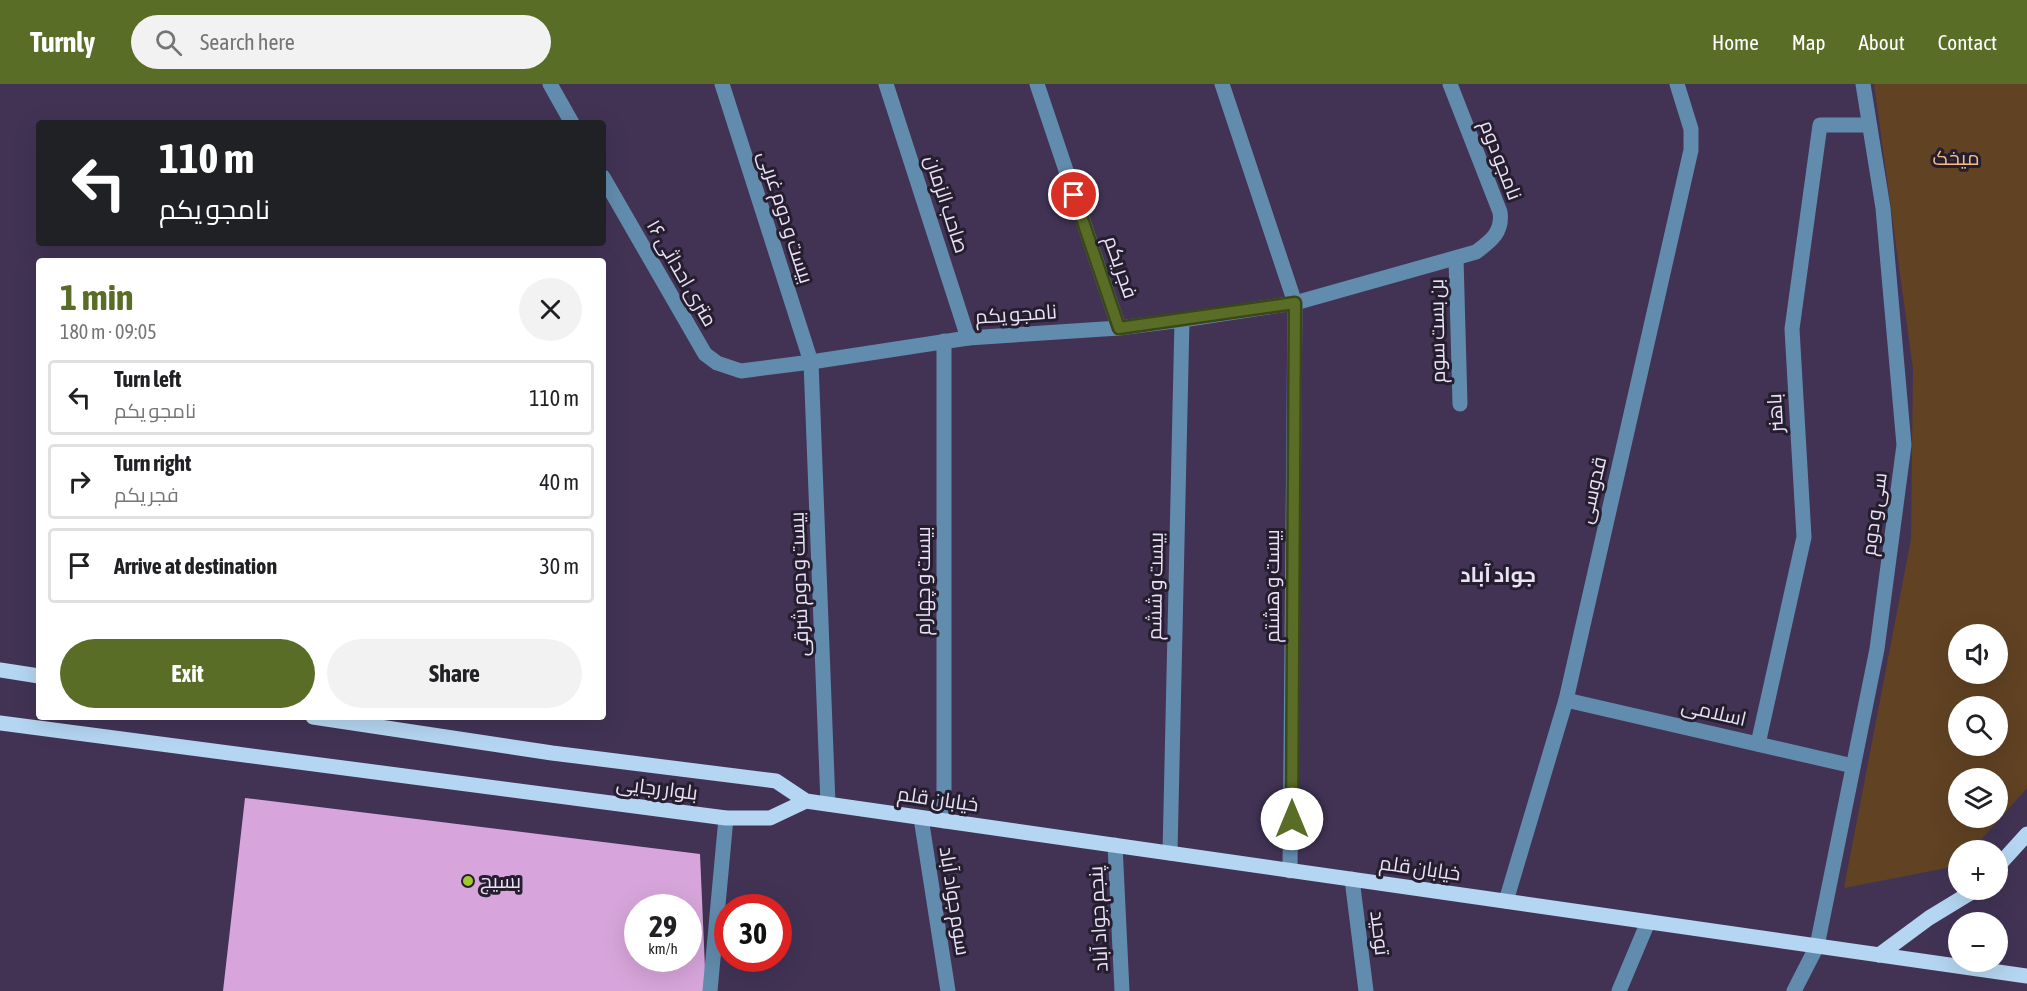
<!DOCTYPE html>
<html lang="en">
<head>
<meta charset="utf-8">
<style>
  :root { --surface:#fff; --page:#f2f2f2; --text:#202124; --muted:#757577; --line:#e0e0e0; --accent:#5a6d27 }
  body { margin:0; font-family:"Asap Condensed",Cairo,sans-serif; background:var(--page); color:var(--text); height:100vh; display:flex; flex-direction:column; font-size:22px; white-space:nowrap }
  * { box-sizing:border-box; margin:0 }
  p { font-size:20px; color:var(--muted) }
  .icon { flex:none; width:33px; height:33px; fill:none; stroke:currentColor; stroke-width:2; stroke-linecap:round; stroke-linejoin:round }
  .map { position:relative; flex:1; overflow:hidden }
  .sheet { position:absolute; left:36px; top:174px; width:570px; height:462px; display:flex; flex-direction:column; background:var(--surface); border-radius:6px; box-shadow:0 6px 24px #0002 }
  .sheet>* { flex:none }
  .hud { position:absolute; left:36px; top:36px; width:570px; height:126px; border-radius:6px; box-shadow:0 6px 24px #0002; background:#202124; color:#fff; overflow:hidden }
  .tools { position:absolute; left:1948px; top:540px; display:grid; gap:12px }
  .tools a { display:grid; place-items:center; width:60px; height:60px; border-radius:50%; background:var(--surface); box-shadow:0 6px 24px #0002; font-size:30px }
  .speed { position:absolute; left:624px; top:810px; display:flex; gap:12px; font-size:30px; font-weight:700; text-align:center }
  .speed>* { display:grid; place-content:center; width:78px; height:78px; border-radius:50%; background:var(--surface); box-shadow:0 6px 24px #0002; line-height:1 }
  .speed small { font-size:15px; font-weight:400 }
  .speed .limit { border:9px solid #d22; background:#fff; color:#111 }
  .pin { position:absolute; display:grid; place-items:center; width:51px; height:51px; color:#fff; margin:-26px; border:3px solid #fff; border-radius:50%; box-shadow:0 2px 6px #0007 }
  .me { position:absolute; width:66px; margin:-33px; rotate:0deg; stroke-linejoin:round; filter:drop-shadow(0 0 4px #0008) }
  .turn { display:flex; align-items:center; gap:21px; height:126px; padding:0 24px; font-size:27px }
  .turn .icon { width:78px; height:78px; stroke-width:2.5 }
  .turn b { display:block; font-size:42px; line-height:51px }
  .round { display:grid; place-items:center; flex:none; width:63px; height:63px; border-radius:32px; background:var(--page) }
  .summary { display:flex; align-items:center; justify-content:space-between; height:102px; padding:0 24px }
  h1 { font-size:36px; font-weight:700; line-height:45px; color:var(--accent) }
  .action { display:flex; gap:12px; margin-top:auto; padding:12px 24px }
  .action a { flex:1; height:69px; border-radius:36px; background:var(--accent); color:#fff; font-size:24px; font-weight:700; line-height:69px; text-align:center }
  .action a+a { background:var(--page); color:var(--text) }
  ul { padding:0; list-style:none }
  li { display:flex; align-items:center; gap:18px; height:75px; margin:0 12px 9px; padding:0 12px; border:3px solid var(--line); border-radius:6px }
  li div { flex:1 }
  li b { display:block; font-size:22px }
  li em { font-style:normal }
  header { display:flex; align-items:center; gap:36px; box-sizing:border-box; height:84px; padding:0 30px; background:var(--accent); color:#fff }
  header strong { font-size:28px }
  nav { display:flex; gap:33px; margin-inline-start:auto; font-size:21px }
  .search { width:420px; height:54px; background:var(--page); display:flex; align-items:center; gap:15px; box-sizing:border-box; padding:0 21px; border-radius:33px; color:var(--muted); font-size:22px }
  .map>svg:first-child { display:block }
  .green { fill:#614223; fill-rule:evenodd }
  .building { fill:#d7a5db; fill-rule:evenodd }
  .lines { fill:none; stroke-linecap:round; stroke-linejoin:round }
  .minor { stroke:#628cae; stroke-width:15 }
  .major { stroke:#b5d6f2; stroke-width:15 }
  .route-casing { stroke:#3a4719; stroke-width:15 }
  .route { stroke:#5a6d27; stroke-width:10 }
  .poi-dot { fill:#a0c92b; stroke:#251e2e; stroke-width:2 }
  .labels { text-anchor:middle; stroke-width:6; stroke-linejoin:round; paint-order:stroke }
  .park-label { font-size:20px; fill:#f7bc84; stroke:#251e2e }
  .street-label { font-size:20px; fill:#e9e1f6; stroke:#251e2e }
  .poi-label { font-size:20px; fill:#e9e1f6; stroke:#251e2e; text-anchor:start }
  .neighbourhood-label { font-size:21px; font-weight:bold; fill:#e9e1f6; stroke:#251e2e }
</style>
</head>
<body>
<header>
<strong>Turnly</strong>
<div class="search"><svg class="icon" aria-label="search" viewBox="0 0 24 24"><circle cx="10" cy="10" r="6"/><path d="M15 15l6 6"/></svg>Search here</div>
<nav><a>Home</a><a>Map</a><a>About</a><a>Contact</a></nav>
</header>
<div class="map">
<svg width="2027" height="907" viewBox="0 0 2027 907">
  <rect width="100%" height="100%" fill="#423355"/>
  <!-- green -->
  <path class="green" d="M1874 0H2027V704L1972 766H1959L1957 782 1844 804 1911 455 1913 285ZM1959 550H1998V590H1959ZM1959 622H1998V662H1959ZM1959 694H1998V734H1959Z"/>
  <!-- building -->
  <path class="building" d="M245 714 700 770 706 907H223ZM638 824H688V874H638Z"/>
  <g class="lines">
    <!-- minor -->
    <g class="minor">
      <path d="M550 0 572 39"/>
      <path d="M722 0 811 278 828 720"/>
      <path d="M886 0 968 254"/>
      <path d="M1037 0 1119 244"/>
      <path d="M1222 0 1295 219 1290 787"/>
      <path d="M603 93 705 270 717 279 741 287 811 278 968 254 1119 244 1182 236 1295 219 1476 168C1491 157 1503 148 1500 128L1450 0"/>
      <path d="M1456 174 1460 320"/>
      <path d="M1566 616 1853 682"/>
      <path d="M1758 660 1804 453 1792 245 1820 41H1868"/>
      <path d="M921 734 948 907"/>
      <path d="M944 737V257"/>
      <path d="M1115 761 1122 907"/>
      <path d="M1170 769 1182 236"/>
      <path d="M1352 795 1366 907"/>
      <path d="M1506 817 1566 616 1691 66V45L1677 0"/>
      <path d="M710 907 726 734"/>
      <path d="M1619 907 1648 838"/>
      <path d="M1794 907 1817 862 1877 565 1904 361 1883 124 1863 0"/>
    </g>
    <!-- major -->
    <g class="major">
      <path d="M0 586 39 592"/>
      <path d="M313 633 552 669 776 697 806 717 2027 892"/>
      <path d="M0 639 726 734H770L806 717"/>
      <path d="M1998 782 2027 750"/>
      <path d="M1879 871 1929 834 1975 806"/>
    </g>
  </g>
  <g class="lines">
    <!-- route casing -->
    <g class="route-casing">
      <path id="route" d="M1074 111 1119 244 1295 219 1292 735"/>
    </g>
    <!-- route -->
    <use href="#route" class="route"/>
  </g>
  <!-- markers -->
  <circle class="poi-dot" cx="468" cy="797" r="6"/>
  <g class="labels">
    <!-- park labels -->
    <g class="park-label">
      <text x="1956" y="81">میخک</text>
    </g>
    <!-- street labels -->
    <g class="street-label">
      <text transform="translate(1501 76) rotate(69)" y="7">نامجو دوم</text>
      <text transform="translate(947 120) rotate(72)" y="7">صاحب الزمان</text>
      <text transform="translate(786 133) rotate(72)" y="7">بیست و دوم غربی</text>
      <text transform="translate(1121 183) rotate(71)" y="7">فجر یکم</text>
      <text transform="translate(682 189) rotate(60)" y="7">۱۶ متری احداثی</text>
      <text transform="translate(1016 230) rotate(-4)" y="7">نامجو یکم</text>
      <text transform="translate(1437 247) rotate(-91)" y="7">بن بست سوم</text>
      <text transform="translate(1775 329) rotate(-93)" y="7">باهنر</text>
      <text transform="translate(1592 406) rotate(-77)" y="7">قدوسی</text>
      <text transform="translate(1874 430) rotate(-82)" y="7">سی و دوم</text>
      <text transform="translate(923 497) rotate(-90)" y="7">بیست و چهارم</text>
      <text transform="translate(799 500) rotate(-92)" y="7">بیست و دوم شرقی</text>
      <text transform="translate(1155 502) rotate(-89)" y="7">بیست و ششم</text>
      <text transform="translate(1272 502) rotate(-90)" y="7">بیست و هشتم</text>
      <text transform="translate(1714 628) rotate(13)" y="7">اسلامی</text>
      <text transform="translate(657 704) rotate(7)" y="7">بلوار رجایی</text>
      <text transform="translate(938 715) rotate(8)" y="7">خیابان قلم</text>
      <text transform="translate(1420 784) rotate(8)" y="7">خیابان قلم</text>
      <text transform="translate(955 817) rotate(81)" y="7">سوم جواد آباد</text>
      <text transform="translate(1098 835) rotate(-93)" y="7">پنجم جواد آباد</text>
      <text transform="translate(1380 849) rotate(83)" y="7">توحید</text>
    </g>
    <!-- poi labels -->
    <g class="poi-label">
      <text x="480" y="804">بسیج</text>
    </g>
    <!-- neighbourhood labels -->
    <g class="neighbourhood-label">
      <text x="1498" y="498">جواد آباد</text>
    </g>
  </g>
</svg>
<div class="tools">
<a><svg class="icon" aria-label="sound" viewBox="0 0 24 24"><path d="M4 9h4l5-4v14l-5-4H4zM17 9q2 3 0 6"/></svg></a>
<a><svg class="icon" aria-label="search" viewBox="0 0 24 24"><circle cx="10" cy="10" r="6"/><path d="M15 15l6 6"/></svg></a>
<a><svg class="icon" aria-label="layers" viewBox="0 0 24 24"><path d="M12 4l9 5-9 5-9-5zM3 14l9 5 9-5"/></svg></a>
<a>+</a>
<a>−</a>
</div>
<div class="speed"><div>29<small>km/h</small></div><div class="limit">30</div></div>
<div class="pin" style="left:1074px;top:111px;background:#d93025"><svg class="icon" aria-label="arrive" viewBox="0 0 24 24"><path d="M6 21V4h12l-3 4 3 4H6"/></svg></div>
<svg class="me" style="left:1292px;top:735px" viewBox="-20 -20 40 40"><circle r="19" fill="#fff"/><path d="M0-13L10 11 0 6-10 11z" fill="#5a6d27"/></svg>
<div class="hud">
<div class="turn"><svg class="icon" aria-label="left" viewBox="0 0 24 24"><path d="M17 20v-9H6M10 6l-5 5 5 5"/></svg><div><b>110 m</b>نامجو یکم</div></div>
</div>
<section class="sheet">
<div class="summary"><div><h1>1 min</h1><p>180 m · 09:05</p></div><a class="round"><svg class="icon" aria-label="close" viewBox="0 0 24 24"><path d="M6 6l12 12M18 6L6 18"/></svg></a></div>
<ul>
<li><svg class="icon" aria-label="left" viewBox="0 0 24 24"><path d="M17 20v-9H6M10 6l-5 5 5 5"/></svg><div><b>Turn left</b><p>نامجو یکم</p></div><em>110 m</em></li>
<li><svg class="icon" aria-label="right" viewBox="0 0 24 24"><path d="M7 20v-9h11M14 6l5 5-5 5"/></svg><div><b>Turn right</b><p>فجر یکم</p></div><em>40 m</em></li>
<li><svg class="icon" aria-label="arrive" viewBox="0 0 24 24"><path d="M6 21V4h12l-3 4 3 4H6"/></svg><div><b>Arrive at destination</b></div><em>30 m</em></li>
</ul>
<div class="action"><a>Exit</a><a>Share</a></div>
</section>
</div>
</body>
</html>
